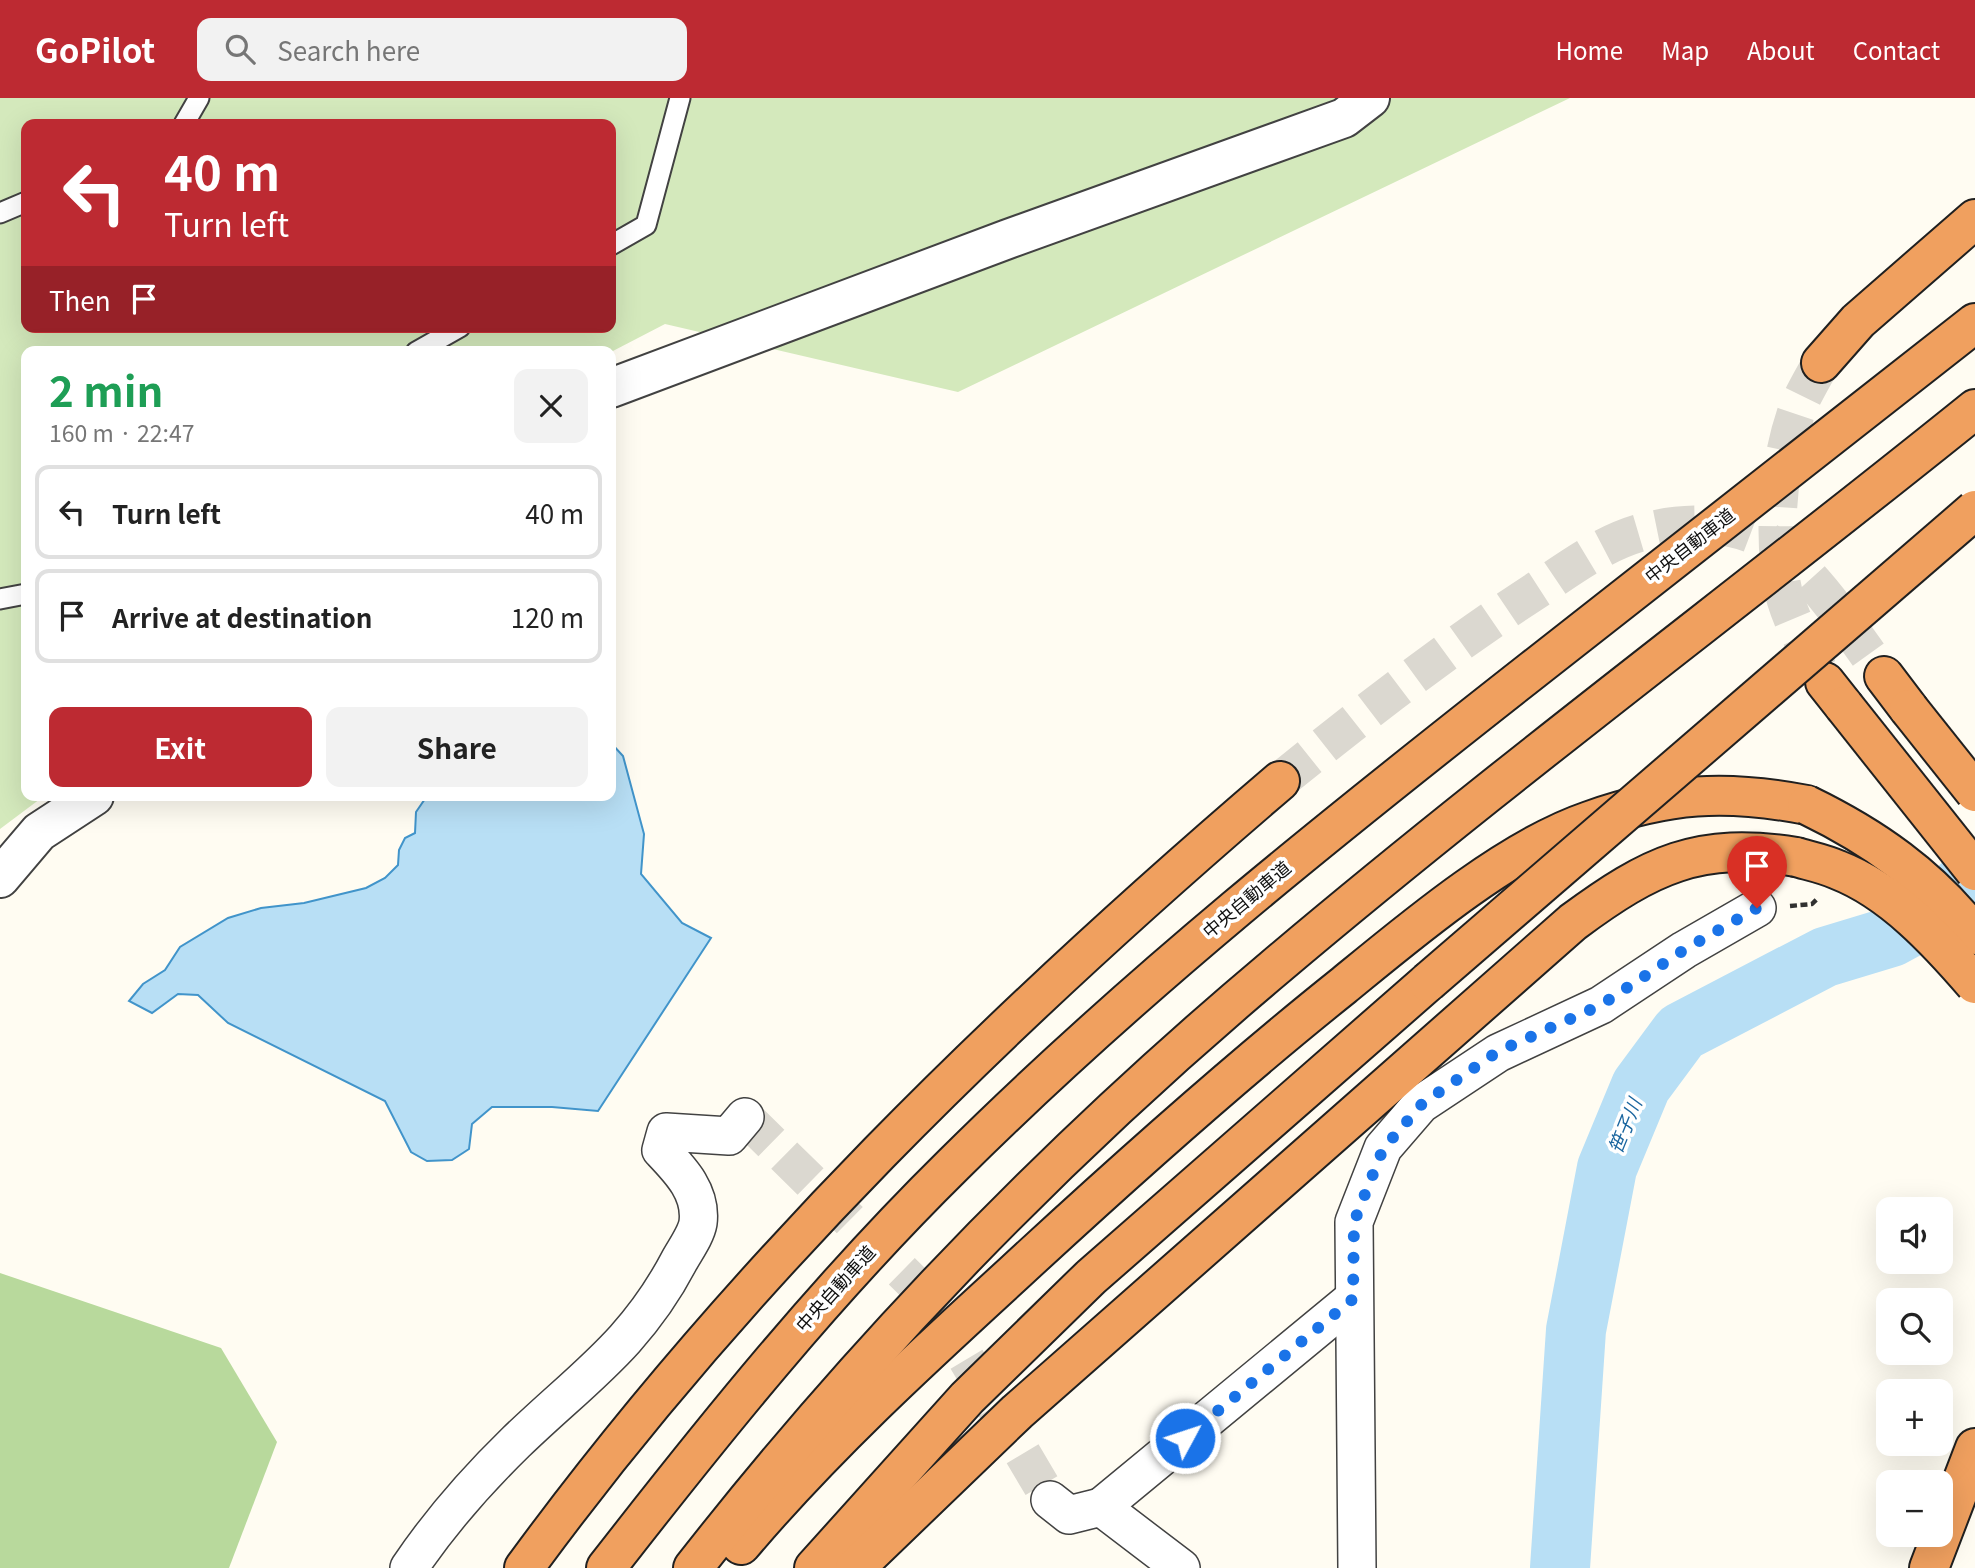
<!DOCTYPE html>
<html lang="en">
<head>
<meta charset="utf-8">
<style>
  :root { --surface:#fff; --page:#f2f2f2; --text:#222; --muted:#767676; --line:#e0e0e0; --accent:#bd2a32 }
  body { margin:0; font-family:Georgia,"Noto Sans JP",serif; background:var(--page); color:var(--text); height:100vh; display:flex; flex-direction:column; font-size:26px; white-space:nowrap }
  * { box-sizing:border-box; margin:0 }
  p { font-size:23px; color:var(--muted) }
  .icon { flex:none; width:38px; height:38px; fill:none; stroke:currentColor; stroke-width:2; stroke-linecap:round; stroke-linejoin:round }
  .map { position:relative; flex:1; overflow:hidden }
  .sheet { position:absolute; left:21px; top:248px; width:595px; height:455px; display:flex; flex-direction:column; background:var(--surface); border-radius:14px; box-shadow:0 7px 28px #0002 }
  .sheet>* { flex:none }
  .top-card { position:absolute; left:21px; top:21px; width:595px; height:214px; border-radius:14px; box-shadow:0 7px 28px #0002; background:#bd2a32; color:#fff; overflow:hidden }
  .buttons { position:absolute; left:1876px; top:1099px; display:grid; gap:14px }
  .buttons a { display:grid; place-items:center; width:77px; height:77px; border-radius:14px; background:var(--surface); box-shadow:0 7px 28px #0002; font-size:35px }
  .pin { position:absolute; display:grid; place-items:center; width:60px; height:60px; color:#fff; margin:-72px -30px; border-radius:50% 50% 50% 0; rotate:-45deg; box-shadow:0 0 7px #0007 }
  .pin .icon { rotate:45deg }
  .me { position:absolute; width:77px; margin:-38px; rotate:50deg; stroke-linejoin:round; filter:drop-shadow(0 0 5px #0008) }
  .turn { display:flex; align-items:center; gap:24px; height:147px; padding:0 28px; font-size:32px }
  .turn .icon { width:91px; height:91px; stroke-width:2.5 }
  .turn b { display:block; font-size:49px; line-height:60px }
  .then { display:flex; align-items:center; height:66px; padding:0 28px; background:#0003; gap:14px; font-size:26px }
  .round { display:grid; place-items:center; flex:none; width:74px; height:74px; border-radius:14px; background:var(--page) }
  .head { display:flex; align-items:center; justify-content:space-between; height:119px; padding:0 28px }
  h1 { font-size:42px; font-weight:700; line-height:52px; color:#1e9e55 }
  .primary-button { display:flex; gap:14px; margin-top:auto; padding:14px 28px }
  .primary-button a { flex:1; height:80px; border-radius:14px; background:var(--accent); color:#fff; font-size:28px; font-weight:700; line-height:80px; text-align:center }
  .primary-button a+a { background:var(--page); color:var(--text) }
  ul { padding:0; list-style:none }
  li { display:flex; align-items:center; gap:21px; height:94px; margin:0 14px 10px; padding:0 14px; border:4px solid var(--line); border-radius:14px }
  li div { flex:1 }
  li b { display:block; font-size:26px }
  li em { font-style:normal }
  header { display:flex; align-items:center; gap:42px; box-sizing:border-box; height:98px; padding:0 35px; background:var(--accent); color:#fff }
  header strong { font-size:33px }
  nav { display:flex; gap:38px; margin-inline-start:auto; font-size:24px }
  .search { width:490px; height:63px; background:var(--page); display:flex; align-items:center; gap:18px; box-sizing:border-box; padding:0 24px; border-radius:14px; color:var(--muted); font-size:26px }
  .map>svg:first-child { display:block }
  .green { fill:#d4e9bc; fill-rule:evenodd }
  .forest { fill:#b8d99c }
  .water { fill:#b8dff5; stroke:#4194ca; stroke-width:2 }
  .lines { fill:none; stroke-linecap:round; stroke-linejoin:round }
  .river { stroke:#b8dff5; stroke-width:60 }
  .minor-tunnel { stroke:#dbd8d0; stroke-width:37; stroke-dasharray:37 18; stroke-linecap:butt }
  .motorway-tunnel { stroke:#dbd8d0; stroke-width:38; stroke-dasharray:38 19; stroke-linecap:butt }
  .service-casing { stroke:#424242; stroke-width:23 }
  .minor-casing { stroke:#424242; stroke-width:40 }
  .tertiary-casing { stroke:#424242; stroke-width:42 }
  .motorway-casing { stroke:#202020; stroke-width:42 }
  .path { stroke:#313131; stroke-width:4.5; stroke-dasharray:7 3.5; stroke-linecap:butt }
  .service { stroke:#fff; stroke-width:19 }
  .minor { stroke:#fff; stroke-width:37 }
  .tertiary { stroke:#fff; stroke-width:38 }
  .motorway { stroke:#f0a05f; stroke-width:38 }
  .motorway-bridge-casing { stroke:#202020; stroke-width:42; stroke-linecap:butt }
  .motorway-bridge { stroke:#f0a05f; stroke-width:38 }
  .route { stroke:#1a73e8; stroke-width:12; stroke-dasharray:0 21.6 }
  .labels { text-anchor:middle; stroke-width:7; stroke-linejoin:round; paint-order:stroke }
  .street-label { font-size:18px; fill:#0f0f0f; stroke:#fff }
  .water-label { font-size:19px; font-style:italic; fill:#1b669f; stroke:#fff }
</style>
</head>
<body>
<header>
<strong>GoPilot</strong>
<div class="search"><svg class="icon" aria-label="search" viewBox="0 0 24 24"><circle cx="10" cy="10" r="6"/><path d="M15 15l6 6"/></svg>Search here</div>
<nav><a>Home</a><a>Map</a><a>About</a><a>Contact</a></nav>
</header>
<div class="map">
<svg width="1975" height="1470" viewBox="0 0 1975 1470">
  <rect width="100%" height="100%" fill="#fffcf2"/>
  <!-- green -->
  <path class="green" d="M0 0H1570L958 294 665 226 611 254H26V698H44L0 731ZM26 26H611V229H26Z"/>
  <!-- forest -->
  <path class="forest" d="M0 1175 221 1250 277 1344 229 1470H0Z"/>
  <!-- water -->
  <path class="water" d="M611 645 623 658 644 736 641 776 682 825 711 840 598 1013 552 1009H492L472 1026 469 1051 452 1062 427 1063 411 1054 385 1003 228 925 198 897 178 896 152 915 129 903 143 886 165 872 180 849 228 820 261 810 304 805 366 790 385 780 398 767 399 752 405 740 415 735 416 714 427 698H611Z"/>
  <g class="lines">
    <!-- river -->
    <path class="river" d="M1560 1470 1576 1232 1607 1070 1641 988 1681 934 1825 859 1891 839 1928 819 1975 775"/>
    <!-- minor-tunnel -->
    <path class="minor-tunnel" d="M745 1019 932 1203 1050 1402"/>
    <!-- motorway-tunnel -->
    <g class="motorway-tunnel">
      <path d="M1821 265C1813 280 1803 296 1797 312 1779 363 1773 428 1781 481 1786 517 1808 552 1825 584"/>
      <path d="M1280 683C1364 615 1449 549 1540 490 1573 468 1608 442 1647 433 1691 422 1742 423 1780 452 1822 485 1852 536 1884 578"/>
    </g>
    <!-- service casing -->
    <g class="service-casing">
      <g id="service">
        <path d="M184 26 199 0"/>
        <path d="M0 115 26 104"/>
        <path d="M611 147 646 127 680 0"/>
        <path d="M416 254 460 229"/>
        <path d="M0 501 26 496"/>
      </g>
    </g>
    <!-- minor casing -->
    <g class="minor-casing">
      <g id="minor">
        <path d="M1050 1402 1069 1417 1101 1409 1181 1470"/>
        <path d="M1101 1409 1353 1201"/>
        <path d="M409 1470C440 1424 476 1383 516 1344 581 1281 635 1247 679 1163 685 1152 696 1137 698 1125 702 1094 680 1072 661 1052L666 1034 729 1038 745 1019"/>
        <path d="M1357 1470 1354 1124 1383 1050 1421 1006 1498 955 1601 907 1684 852 1757 810"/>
      </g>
    </g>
    <!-- tertiary casing -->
    <g class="tertiary-casing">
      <g id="tertiary">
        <path d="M611 290 1008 141 1344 20 1370 0"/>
        <path d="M0 780 39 734 94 698"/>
      </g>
    </g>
    <!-- motorway casing -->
    <g class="motorway-casing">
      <g id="motorway">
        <path d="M1821 265 1858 223 1975 121"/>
        <path d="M1884 578 1909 611"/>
        <path d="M1825 584 1844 608"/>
        <path d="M741 1447C823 1350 919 1262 1013 1176 1120 1077 1229 979 1343 888 1410 833 1507 751 1589 723 1668 695 1724 691 1807 707"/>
        <path d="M524 1470C739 1176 1004 919 1280 683"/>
        <path d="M606 1470C715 1330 826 1192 953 1067 1134 887 1334 728 1534 571 1681 455 1828 340 1975 225"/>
        <path d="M693 1470C865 1250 1060 1050 1274 870 1502 677 1742 499 1975 311"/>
        <path d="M814 1470 967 1300 1091 1179 1428 884"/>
        <path d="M855 1470 1017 1314 1573 824C1650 767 1699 743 1796 759"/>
        <path d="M1929 1470 1975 1350"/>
      </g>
    </g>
    <!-- path -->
    <path class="path" d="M1790 808 1812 806 1817 801"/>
    <!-- service -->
    <use href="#service" class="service"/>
    <!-- minor -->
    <use href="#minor" class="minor"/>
    <!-- tertiary -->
    <use href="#tertiary" class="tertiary"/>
    <!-- motorway -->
    <use href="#motorway" class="motorway"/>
    <!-- motorway-bridge casing -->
    <g class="motorway-bridge-casing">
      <g id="motorway-bridge">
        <path d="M1844 608 1975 773"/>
        <path d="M1909 611 1975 694"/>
        <path d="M1807 707C1873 739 1929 778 1975 837"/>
        <path d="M1796 759C1810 763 1825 766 1838 772 1892 793 1938 843 1975 886"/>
        <path d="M1428 884 1975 412"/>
      </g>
    </g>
    <!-- motorway-bridge -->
    <use href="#motorway-bridge" class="motorway-bridge"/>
  </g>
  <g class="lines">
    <!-- route -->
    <path class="route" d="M1185 1340 1353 1201 1354 1124 1383 1051 1422 1006 1497 954 1601 907 1684 852 1757 810"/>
  </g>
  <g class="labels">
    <!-- street labels -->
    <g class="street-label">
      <text transform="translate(1690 448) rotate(-38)" y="6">中央自動車道</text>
      <text transform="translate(1247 802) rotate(-40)" y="6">中央自動車道</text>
      <text transform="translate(836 1191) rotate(-48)" y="6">中央自動車道</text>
    </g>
    <!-- water labels -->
    <g class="water-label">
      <text transform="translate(1625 1028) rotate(-68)" y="7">笹子川</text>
    </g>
  </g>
</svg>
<div class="buttons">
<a><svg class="icon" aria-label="sound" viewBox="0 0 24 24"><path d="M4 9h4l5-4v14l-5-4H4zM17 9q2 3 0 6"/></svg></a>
<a><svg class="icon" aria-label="search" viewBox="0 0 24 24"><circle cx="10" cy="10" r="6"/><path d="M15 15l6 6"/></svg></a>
<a>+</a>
<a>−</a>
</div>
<div class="pin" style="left:1757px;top:810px;background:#d93025"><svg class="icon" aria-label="arrive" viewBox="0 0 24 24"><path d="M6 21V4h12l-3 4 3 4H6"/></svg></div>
<svg class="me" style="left:1185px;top:1340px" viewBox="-20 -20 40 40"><circle r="17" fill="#1a73e8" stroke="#fff" stroke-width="3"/><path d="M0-11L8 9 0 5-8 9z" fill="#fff"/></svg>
<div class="top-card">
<div class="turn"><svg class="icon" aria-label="left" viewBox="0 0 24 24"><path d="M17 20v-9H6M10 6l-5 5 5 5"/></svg><div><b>40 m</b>Turn left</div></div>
<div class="then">Then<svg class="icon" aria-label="arrive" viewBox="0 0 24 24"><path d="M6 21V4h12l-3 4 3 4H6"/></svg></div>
</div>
<section class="sheet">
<div class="head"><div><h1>2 min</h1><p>160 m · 22:47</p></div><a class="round"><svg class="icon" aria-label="close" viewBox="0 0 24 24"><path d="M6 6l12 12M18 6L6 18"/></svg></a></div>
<ul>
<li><svg class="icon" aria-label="left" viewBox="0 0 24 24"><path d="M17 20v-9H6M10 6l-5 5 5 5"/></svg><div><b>Turn left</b></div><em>40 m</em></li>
<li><svg class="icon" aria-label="arrive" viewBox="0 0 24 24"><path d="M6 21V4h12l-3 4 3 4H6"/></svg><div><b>Arrive at destination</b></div><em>120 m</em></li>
</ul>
<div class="primary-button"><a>Exit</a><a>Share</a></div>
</section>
</div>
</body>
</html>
